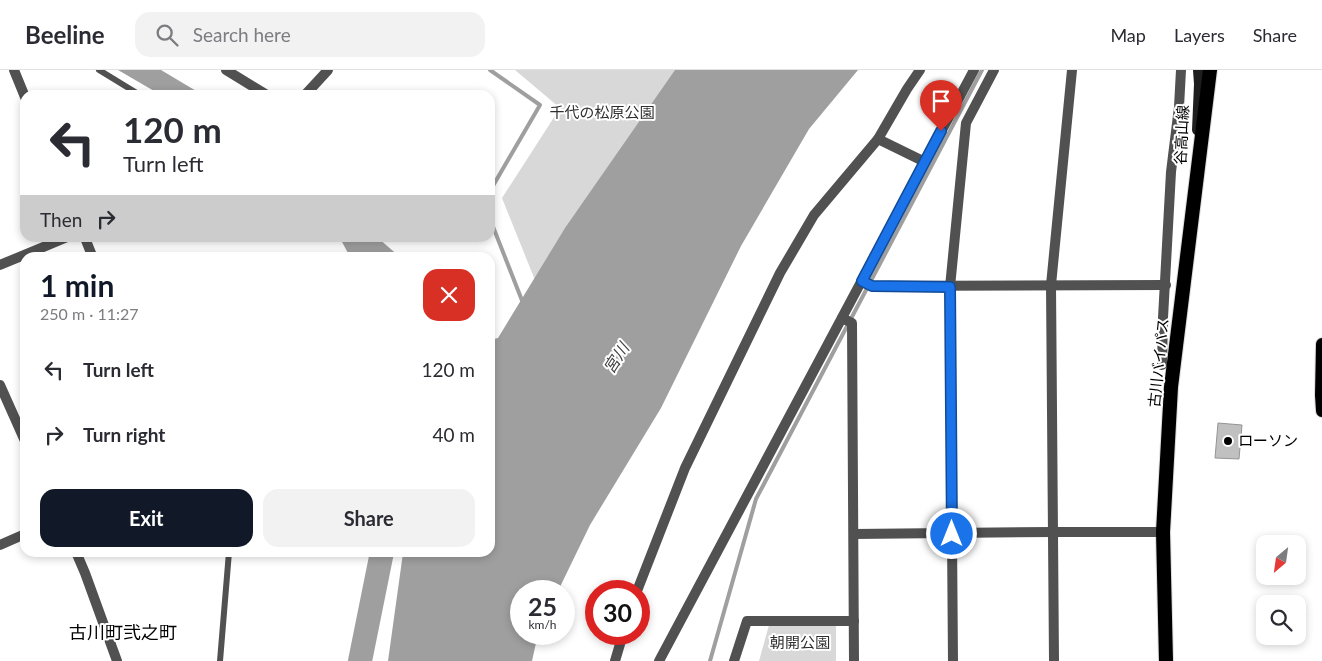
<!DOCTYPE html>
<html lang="en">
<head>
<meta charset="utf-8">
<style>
  :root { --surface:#fff; --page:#f2f2f3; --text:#2b2b33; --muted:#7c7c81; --line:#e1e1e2; --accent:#111827 }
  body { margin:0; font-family:Lato,"Noto Sans JP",sans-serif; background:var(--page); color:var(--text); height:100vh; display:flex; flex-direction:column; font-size:19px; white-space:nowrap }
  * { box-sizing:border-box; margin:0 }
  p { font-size:16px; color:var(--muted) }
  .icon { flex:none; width:28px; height:28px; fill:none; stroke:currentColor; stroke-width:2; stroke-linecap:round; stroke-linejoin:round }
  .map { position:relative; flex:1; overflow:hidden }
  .drawer { position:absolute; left:20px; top:182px; width:475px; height:305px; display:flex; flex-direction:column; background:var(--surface); border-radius:15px; box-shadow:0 2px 8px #0003 }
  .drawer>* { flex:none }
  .top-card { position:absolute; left:20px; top:20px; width:475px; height:152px; border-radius:15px; box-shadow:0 2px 8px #0003; background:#fff; color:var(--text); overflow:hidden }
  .needle { width:32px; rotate:209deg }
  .fabs { position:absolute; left:1256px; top:465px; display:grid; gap:10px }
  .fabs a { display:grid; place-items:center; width:50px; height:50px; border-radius:10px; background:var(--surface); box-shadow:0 2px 8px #0003; font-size:25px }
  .speed { position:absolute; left:510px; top:510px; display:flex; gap:10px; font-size:25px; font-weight:700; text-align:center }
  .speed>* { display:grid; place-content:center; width:65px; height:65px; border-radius:50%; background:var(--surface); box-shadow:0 2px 8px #0003; line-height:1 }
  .speed small { font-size:12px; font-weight:400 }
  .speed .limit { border:8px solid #d22; background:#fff; color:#111 }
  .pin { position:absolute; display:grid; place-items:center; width:42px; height:42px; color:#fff; margin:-51px -21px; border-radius:50% 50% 50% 0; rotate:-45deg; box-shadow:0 0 5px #0007 }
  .pin .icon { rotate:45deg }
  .me { position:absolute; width:55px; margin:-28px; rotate:0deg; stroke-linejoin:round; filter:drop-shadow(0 0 4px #0008) }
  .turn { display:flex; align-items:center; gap:18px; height:105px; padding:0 20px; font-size:22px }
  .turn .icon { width:65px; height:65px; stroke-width:2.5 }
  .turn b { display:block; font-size:35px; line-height:42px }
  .then { display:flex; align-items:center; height:48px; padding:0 20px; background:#0003; gap:10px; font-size:19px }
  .round { display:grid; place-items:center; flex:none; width:52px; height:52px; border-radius:15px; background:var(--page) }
  .headline { display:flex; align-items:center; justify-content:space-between; height:85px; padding:0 20px }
  h1 { font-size:30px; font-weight:700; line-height:38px; color:var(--accent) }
  .primary-button { display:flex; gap:10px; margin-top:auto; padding:10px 20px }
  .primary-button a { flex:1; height:58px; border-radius:15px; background:var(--accent); color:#fff; font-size:20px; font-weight:700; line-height:58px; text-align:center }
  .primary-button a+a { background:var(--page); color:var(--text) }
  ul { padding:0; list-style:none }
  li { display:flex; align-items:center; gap:15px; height:65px; padding:0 20px }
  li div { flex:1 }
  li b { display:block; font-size:19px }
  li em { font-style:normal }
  header { display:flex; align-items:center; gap:30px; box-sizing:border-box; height:70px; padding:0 25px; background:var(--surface); border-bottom:1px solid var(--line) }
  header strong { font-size:24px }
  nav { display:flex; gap:28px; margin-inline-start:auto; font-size:18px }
  .search { width:350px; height:45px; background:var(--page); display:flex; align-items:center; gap:12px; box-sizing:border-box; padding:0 18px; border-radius:15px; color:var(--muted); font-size:19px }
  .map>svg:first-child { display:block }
  .green { fill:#d8d8d8 }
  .water { fill:#9f9f9f }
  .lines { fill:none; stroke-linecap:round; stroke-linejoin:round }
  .stream { stroke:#9f9f9f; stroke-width:4 }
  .river { stroke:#9f9f9f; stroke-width:24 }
  .building { fill:#c0c0c0; stroke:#959595 }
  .primary-casing { stroke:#dbdbdb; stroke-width:14 }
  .trunk-casing { stroke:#dbdbdb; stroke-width:16 }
  .service { stroke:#515151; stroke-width:6 }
  .minor { stroke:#515151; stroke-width:10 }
  .secondary { stroke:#1e1e1e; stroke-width:10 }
  .primary { stroke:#000; stroke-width:12 }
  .trunk { stroke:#000; stroke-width:14 }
  .route-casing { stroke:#114b97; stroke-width:12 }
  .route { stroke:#1a73e8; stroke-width:9 }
  .poi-dot { fill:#000; stroke:#fff; stroke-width:2 }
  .labels { text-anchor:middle; stroke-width:4; stroke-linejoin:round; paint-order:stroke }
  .park-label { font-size:15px; fill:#2f2f2f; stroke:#fff }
  .street-label { font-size:15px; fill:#000; stroke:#fff }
  .poi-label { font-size:15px; fill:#000; stroke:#fff; text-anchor:start }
  .water-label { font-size:16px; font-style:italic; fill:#404040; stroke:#fff }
  .quarter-label { font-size:18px; fill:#000; stroke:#fff }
</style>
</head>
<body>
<header>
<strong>Beeline</strong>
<div class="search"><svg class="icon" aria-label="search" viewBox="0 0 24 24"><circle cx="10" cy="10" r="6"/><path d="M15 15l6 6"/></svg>Search here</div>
<nav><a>Map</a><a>Layers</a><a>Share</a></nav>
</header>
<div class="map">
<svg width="1322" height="591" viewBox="0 0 1322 591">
  <rect width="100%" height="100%" fill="#fff"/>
  <!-- green -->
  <g class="green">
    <path d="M515 0H678L539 220 502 128 560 38Z"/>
    <path d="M769 555H836V591H759Z"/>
  </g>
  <!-- water -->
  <g class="water">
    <path d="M118 0H161L203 25H161Z"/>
    <path d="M675 0H858L809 59 741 176 661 338 590 455 558 521H521V564H538L532 591H388L403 483 490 482V270L498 268 565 158Z"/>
    <path d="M340 168H378L400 187H350Z"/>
  </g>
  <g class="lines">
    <!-- stream -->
    <g class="stream">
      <path d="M490 0 540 35 490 121"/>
      <path d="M490 149 523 233"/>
      <path d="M710 591 756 429 982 0"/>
    </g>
    <!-- river -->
    <path class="river" d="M360 591 382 482"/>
  </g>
  <!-- building -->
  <path class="building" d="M1218 353 1242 355 1239 389 1215 388Z"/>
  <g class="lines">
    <!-- primary casing -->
    <g class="primary-casing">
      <path id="primary" d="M1322 274 1321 325 1322 341"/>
    </g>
    <!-- trunk casing -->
    <g class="trunk-casing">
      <path id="trunk" d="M1166 591 1163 462 1171 317 1210 0"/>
    </g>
    <!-- service -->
    <g class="service">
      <path d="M99 0 140 25"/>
      <path d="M220 591 229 482"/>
    </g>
    <!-- minor -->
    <g class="minor">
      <path d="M14 0 25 27"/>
      <path d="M226 0 267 25"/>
      <path d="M305 25 328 0"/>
      <path d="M878 69 925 92"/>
      <path d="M85 168 93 188"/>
      <path d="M0 195 65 168"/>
      <path d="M862 211 872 216 1166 215"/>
      <path d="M842 248 852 253 854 591"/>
      <path d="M1162 295 1163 248 1171 102 1179 37 1181 0"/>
      <path d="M0 315 25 371"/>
      <path d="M854 464 1053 462H1163"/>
      <path d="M0 475 25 464"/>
      <path d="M76 482 85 503 117 591"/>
      <path d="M637 521 685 398 780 203 814 145 878 69 907 19 920 0"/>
      <path d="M615 591 623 564"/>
      <path d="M659 591 974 0"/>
      <path d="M734 591 747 551H854"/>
      <path d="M953 591 950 217 966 53 994 0"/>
      <path d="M1054 591 1051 215 1072 0"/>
    </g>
    <!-- secondary -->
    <path class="secondary" d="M1197 60 1199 14 1198 0"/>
    <!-- primary -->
    <use href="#primary" class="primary"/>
    <!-- trunk -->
    <use href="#trunk" class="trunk"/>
  </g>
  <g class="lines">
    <!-- route casing -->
    <g class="route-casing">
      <path id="route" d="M941 61 862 211 872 216 950 217 952 464"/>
    </g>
    <!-- route -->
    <use href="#route" class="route"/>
  </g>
  <!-- markers -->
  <circle class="poi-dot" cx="1228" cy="371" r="5"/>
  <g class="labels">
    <!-- park labels -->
    <g class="park-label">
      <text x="602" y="48">千代の松原公園</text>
      <text x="800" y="578">朝開公園</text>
    </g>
    <!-- street labels -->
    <g class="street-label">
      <text transform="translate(1182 65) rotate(-87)" y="5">谷高山線</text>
      <text transform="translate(1159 293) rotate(-84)" y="5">古川バイパス</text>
    </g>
    <!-- poi labels -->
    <g class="poi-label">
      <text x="1238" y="376">ローソン</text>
    </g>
    <!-- water labels -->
    <g class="water-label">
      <text transform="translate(616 288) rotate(-57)" y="6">宮川</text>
    </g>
    <!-- quarter labels -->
    <g class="quarter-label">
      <text x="123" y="569">古川町弐之町</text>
    </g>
  </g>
</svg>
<div class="fabs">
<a><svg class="needle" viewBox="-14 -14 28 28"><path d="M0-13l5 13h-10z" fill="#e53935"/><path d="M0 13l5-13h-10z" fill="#7c7c81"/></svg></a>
<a><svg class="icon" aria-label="search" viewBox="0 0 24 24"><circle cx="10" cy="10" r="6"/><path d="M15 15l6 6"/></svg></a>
</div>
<div class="speed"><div>25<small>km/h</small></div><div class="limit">30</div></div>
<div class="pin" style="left:941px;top:61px;background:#d93025"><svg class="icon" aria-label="arrive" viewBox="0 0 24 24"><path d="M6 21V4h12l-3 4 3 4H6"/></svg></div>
<svg class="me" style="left:952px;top:464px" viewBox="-20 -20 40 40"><circle r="17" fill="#1a73e8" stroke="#fff" stroke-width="3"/><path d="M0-11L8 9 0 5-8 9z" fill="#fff"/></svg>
<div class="top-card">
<div class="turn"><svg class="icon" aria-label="left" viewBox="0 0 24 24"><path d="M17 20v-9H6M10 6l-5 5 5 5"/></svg><div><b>120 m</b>Turn left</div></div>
<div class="then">Then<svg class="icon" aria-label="right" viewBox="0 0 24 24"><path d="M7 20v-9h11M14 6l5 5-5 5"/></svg></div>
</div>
<section class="drawer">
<div class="headline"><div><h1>1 min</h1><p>250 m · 11:27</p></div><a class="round" style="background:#d93025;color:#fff"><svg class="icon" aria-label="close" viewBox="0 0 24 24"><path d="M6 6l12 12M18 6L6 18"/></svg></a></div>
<ul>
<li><svg class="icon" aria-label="left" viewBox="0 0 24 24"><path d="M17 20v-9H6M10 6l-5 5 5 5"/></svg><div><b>Turn left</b></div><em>120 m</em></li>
<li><svg class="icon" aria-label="right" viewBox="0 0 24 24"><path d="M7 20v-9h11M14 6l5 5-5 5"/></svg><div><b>Turn right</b></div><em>40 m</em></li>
</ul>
<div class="primary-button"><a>Exit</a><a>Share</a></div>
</section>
</div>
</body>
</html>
